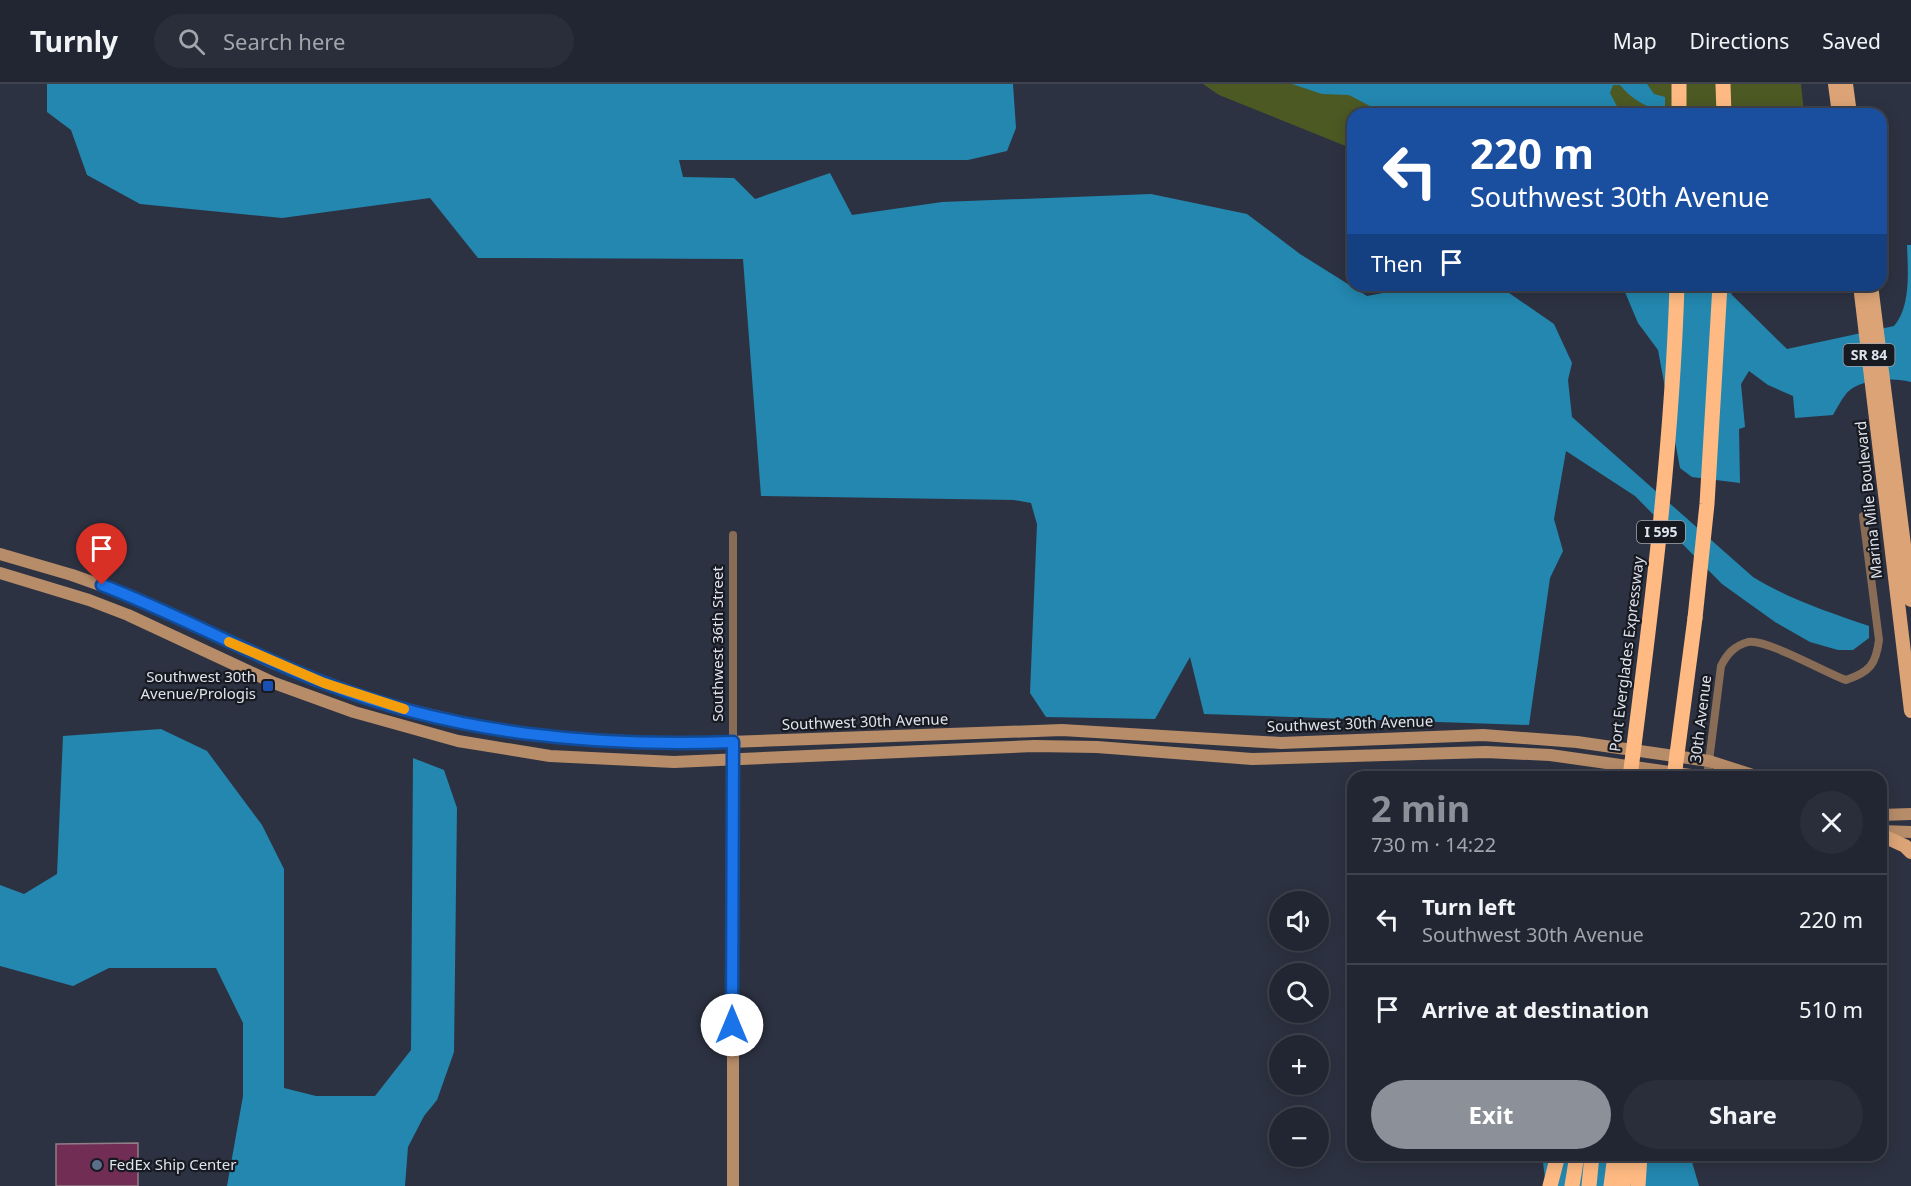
<!DOCTYPE html>
<html lang="en">
<head>
<meta charset="utf-8">
<style>
  :root { --surface:#222632; --page:#2a2e3a; --text:#f1f3f6; --muted:#a2a5ac; --line:#3f434d; --accent:#8c9099 }
  body { margin:0; font-family:"Noto Sans",sans-serif; background:var(--page); color:var(--text); height:100vh; display:flex; flex-direction:column; font-size:22px; white-space:nowrap }
  * { box-sizing:border-box; margin:0 }
  p { font-size:20px; color:var(--muted) }
  .icon { flex:none; width:33px; height:33px; fill:none; stroke:currentColor; stroke-width:2; stroke-linecap:round; stroke-linejoin:round }
  .map { position:relative; flex:1; overflow:hidden }
  .details { position:absolute; left:1347px; top:687px; width:540px; height:390px; display:flex; flex-direction:column; background:var(--surface); border-radius:18px; box-shadow:0 3px 15px #0003,0 0 0 2px var(--line) }
  .details>* { flex:none }
  .hud { position:absolute; left:1347px; top:24px; width:540px; height:183px; border-radius:18px; box-shadow:0 3px 15px #0003,0 0 0 2px var(--line); background:#1a4fa0; color:#fff; overflow:hidden }
  .fabs { position:absolute; left:1269px; top:807px; display:grid; gap:12px }
  .fabs a { display:grid; place-items:center; width:60px; height:60px; border-radius:50%; background:var(--surface); box-shadow:0 3px 15px #0003,0 0 0 2px var(--line); font-size:30px }
  .pin { position:absolute; display:grid; place-items:center; width:51px; height:51px; color:#fff; margin:-62px -26px; border-radius:50% 50% 50% 0; rotate:-45deg; box-shadow:0 0 6px #0007 }
  .pin .icon { rotate:45deg }
  .me { position:absolute; width:66px; margin:-33px; rotate:0deg; stroke-linejoin:round; filter:drop-shadow(0 0 4px #0008) }
  .turn { display:flex; align-items:center; gap:21px; height:126px; padding:0 24px; font-size:27px }
  .turn .icon { width:78px; height:78px; stroke-width:2.5 }
  .turn b { display:block; font-size:42px; line-height:51px }
  .then { display:flex; align-items:center; height:57px; padding:0 24px; background:#0003; gap:12px; font-size:22px }
  .round { display:grid; place-items:center; flex:none; width:63px; height:63px; border-radius:32px; background:var(--page) }
  .head { display:flex; align-items:center; justify-content:space-between; height:102px; padding:0 24px }
  h1 { font-size:36px; font-weight:700; line-height:45px; color:var(--accent) }
  .button { display:flex; gap:12px; margin-top:auto; padding:12px 24px }
  .button a { flex:1; height:69px; border-radius:36px; background:var(--accent); color:#fff; font-size:24px; font-weight:700; line-height:69px; text-align:center }
  .button a+a { background:var(--page); color:var(--text) }
  ul { padding:0; list-style:none }
  li { display:flex; align-items:center; gap:18px; height:90px; padding:0 24px; border-top:2px solid var(--line) }
  li div { flex:1 }
  li b { display:block; font-size:22px }
  li em { font-style:normal }
  header { display:flex; align-items:center; gap:36px; box-sizing:border-box; height:84px; padding:0 30px; background:var(--surface); border-bottom:2px solid var(--line) }
  header strong { font-size:28px }
  nav { display:flex; gap:33px; margin-inline-start:auto; font-size:21px }
  .search { width:420px; height:54px; background:var(--page); display:flex; align-items:center; gap:15px; box-sizing:border-box; padding:0 21px; border-radius:33px; color:var(--muted); font-size:22px }
  .map>svg:first-child { display:block }
  .green { fill:#4c5923 }
  .water { fill:#2387af }
  .building { fill:#712d54; stroke:#917d87; stroke-width:1.5 }
  .lines { fill:none; stroke-linecap:round; stroke-linejoin:round }
  .street { stroke:#886c56; stroke-width:8 }
  .secondary { stroke:#b78c68; stroke-width:12 }
  .primary { stroke:#dca476; stroke-width:14 }
  .highway { stroke:#feba82; stroke-width:15 }
  .highway-bridge { stroke:#feba82; stroke-width:15 }
  .route-casing { stroke:#114b97; stroke-width:15 }
  .route { stroke:#1a73e8; stroke-width:10 }
  .slow { stroke:#f59e0b; stroke-width:10 }
  .transit-dot { fill:#1a4fb4; stroke:#181a21; stroke-width:2 }
  .service-dot { fill:#5c6f8a; stroke:#181a21; stroke-width:2 }
  .labels { text-anchor:middle; stroke-width:4.5; stroke-linejoin:round; paint-order:stroke }
  .shield { fill:#181a21; stroke:#a3a7b0; stroke-width:1.5 }
  .shield-label { font-size:14px; font-weight:bold; fill:#dfe3ed }
  .street-label { font-size:15px; fill:#dfe3ed; stroke:#181a21 }
  .poi-label { font-size:15px; fill:#dfe3ed; stroke:#181a21; text-anchor:end }
</style>
</head>
<body>
<header>
<strong>Turnly</strong>
<div class="search"><svg class="icon" aria-label="search" viewBox="0 0 24 24"><circle cx="10" cy="10" r="6"/><path d="M15 15l6 6"/></svg>Search here</div>
<nav><a>Map</a><a>Directions</a><a>Saved</a></nav>
</header>
<div class="map">
<svg width="1911" height="1102" viewBox="0 0 1911 1102">
  <rect width="100%" height="100%" fill="#2d3242"/>
  <!-- green -->
  <path class="green" d="M1203 0H1801L1804 30H1353V65L1219 11Z"/>
  <!-- water -->
  <g class="water">
    <path d="M47 0H1013L1016 44 1007 67 968 76H679L683 93 734 94 755 115 830 89 852 131 942 118 1151 110 1247 130 1300 170 1367 212 1425 201 1499 202 1554 240 1572 279 1568 296 1572 333 1753 493C1789 515 1828 528 1869 542V554L1853 566H1838L1810 558 1775 538 1722 500 1635 412 1566 367 1554 435 1563 467 1550 494 1529 641 1204 630 1190 573 1155 635 1046 633 1030 609 1037 440 1031 419 1014 416 761 412 743 175 478 174 430 114 282 134 140 120 87 91 71 46 47 28Z"/>
    <path d="M1292 0H1647L1654 10 1665 13V28C1646 23 1632 16 1620 1H1613L1610 9 1621 30H1385L1349 11 1322 10Z"/>
    <path d="M1907 161H1911V298C1894 293 1858 295 1846 310 1841 316 1837 324 1833 331L1795 334 1793 312 1768 301 1749 287 1741 300 1745 343 1739 345 1740 399 1692 393 1680 384 1658 266 1638 239 1622 201H1740L1731 210 1787 265 1894 242C1911 223 1908 186 1907 161Z"/>
    <path d="M161 645 207 667 262 741 284 785V1004L316 1012H375L411 966 413 674 444 686 457 724 454 968 437 1016 424 1032 408 1063 405 1102H227L243 1012V939L216 884H109L73 902 0 882V801L24 810 57 790 63 652Z"/>
    <path d="M1542 1071H1690L1699 1102H1546Z"/>
  </g>
  <!-- building -->
  <path class="building" d="M138 1059V1102H56V1060Z"/>
  <g class="lines">
    <!-- street -->
    <g class="street">
      <path d="M733 451V676"/>
      <path d="M1707 693 1721 582C1727 570 1734 562 1748 558 1765 554 1826 589 1846 596 1870 588 1876 580 1879 556L1863 432"/>
    </g>
    <!-- secondary -->
    <g class="secondary">
      <path d="M0 470 72 491 131 512 273 579 381 619 487 644 549 653 673 660 1062 646 1281 659 1483 651 1577 658 1709 677 1759 693"/>
      <path d="M0 489 89 516 128 531 274 599 354 628 458 657 550 672 674 678 1034 662 1097 663 1252 675 1486 668 1550 671 1705 693"/>
      <path d="M1881 731 1911 730"/>
      <path d="M1881 747 1911 748"/>
      <path d="M733 1102V676"/>
    </g>
    <!-- primary -->
    <g class="primary">
      <path d="M1835 0 1839 30"/>
      <path d="M1846 0 1850 30"/>
      <path d="M1860 201 1911 627"/>
      <path d="M1871 201 1911 516"/>
      <path d="M1881 751 1905 762 1911 768"/>
    </g>
    <!-- highway -->
    <g class="highway">
      <path d="M1679 0V30"/>
      <path d="M1723 0 1724 30"/>
      <path d="M1695 534 1707 420 1720 201"/>
      <path d="M1550 1102 1558 1071"/>
      <path d="M1572 1102 1577 1071"/>
      <path d="M1589 1102 1592 1071"/>
      <path d="M1611 1102 1615 1071"/>
      <path d="M1623 1102 1627 1071"/>
      <path d="M1638 1102 1640 1071"/>
    </g>
    <!-- highway-bridge -->
    <g class="highway-bridge">
      <path d="M1630 693C1651 529 1672 366 1677 201"/>
      <path d="M1674 693 1695 534"/>
    </g>
  </g>
  <g class="lines">
    <!-- route casing -->
    <g class="route-casing">
      <path id="route" d="M102 501C177 530 247 569 322 598 454 650 593 663 733 658L732 941"/>
    </g>
    <!-- route -->
    <use href="#route" class="route"/>
    <!-- slow -->
    <path class="slow" d="M229 558 324 599 404 625"/>
  </g>
  <!-- markers -->
  <rect class="transit-dot" x="262" y="596" width="12" height="12" rx="3"/>
  <circle class="service-dot" cx="97" cy="1081" r="6"/>
  <g class="labels">
    <!-- shield labels -->
    <g class="shield">
      <rect x="1843.5" y="260" width="51" height="22" rx="4.5"/>
      <rect x="1637" y="437" width="48" height="22" rx="4.5"/>
    </g>
    <g class="shield-label">
      <text x="1869" y="276">SR 84</text>
      <text x="1661" y="453">I 595</text>
    </g>
    <!-- street labels -->
    <g class="street-label">
      <text transform="translate(1869 416) rotate(-96)" y="5">Marina Mile Boulevard</text>
      <text transform="translate(718 560) rotate(-90)" y="5">Southwest 36th Street</text>
      <text transform="translate(1627 570) rotate(-83)" y="5">Port Everglades Expressway</text>
      <text transform="translate(1701 635) rotate(-83)" y="5">30th Avenue</text>
      <text transform="translate(865 638) rotate(-2)" y="5">Southwest 30th Avenue</text>
      <text transform="translate(1350 640) rotate(-2)" y="5">Southwest 30th Avenue</text>
    </g>
    <!-- poi labels -->
    <g class="poi-label">
      <text x="256" y="598">Southwest 30th<tspan x="256" dy="17">Avenue/Prologis</tspan></text>
      <text x="109" y="1086" text-anchor="start">FedEx Ship Center</text>
    </g>
  </g>
</svg>
<div class="fabs">
<a><svg class="icon" aria-label="sound" viewBox="0 0 24 24"><path d="M4 9h4l5-4v14l-5-4H4zM17 9q2 3 0 6"/></svg></a>
<a><svg class="icon" aria-label="search" viewBox="0 0 24 24"><circle cx="10" cy="10" r="6"/><path d="M15 15l6 6"/></svg></a>
<a>+</a>
<a>−</a>
</div>
<div class="pin" style="left:102px;top:501px;background:#d93025"><svg class="icon" aria-label="arrive" viewBox="0 0 24 24"><path d="M6 21V4h12l-3 4 3 4H6"/></svg></div>
<svg class="me" style="left:732px;top:941px" viewBox="-20 -20 40 40"><circle r="19" fill="#fff"/><path d="M0-13L10 11 0 6-10 11z" fill="#1a73e8"/></svg>
<div class="hud">
<div class="turn"><svg class="icon" aria-label="left" viewBox="0 0 24 24"><path d="M17 20v-9H6M10 6l-5 5 5 5"/></svg><div><b>220 m</b>Southwest 30th Avenue</div></div>
<div class="then">Then<svg class="icon" aria-label="arrive" viewBox="0 0 24 24"><path d="M6 21V4h12l-3 4 3 4H6"/></svg></div>
</div>
<section class="details">
<div class="head"><div><h1>2 min</h1><p>730 m · 14:22</p></div><a class="round"><svg class="icon" aria-label="close" viewBox="0 0 24 24"><path d="M6 6l12 12M18 6L6 18"/></svg></a></div>
<ul>
<li><svg class="icon" aria-label="left" viewBox="0 0 24 24"><path d="M17 20v-9H6M10 6l-5 5 5 5"/></svg><div><b>Turn left</b><p>Southwest 30th Avenue</p></div><em>220 m</em></li>
<li><svg class="icon" aria-label="arrive" viewBox="0 0 24 24"><path d="M6 21V4h12l-3 4 3 4H6"/></svg><div><b>Arrive at destination</b></div><em>510 m</em></li>
</ul>
<div class="button"><a>Exit</a><a>Share</a></div>
</section>
</div>
</body>
</html>
